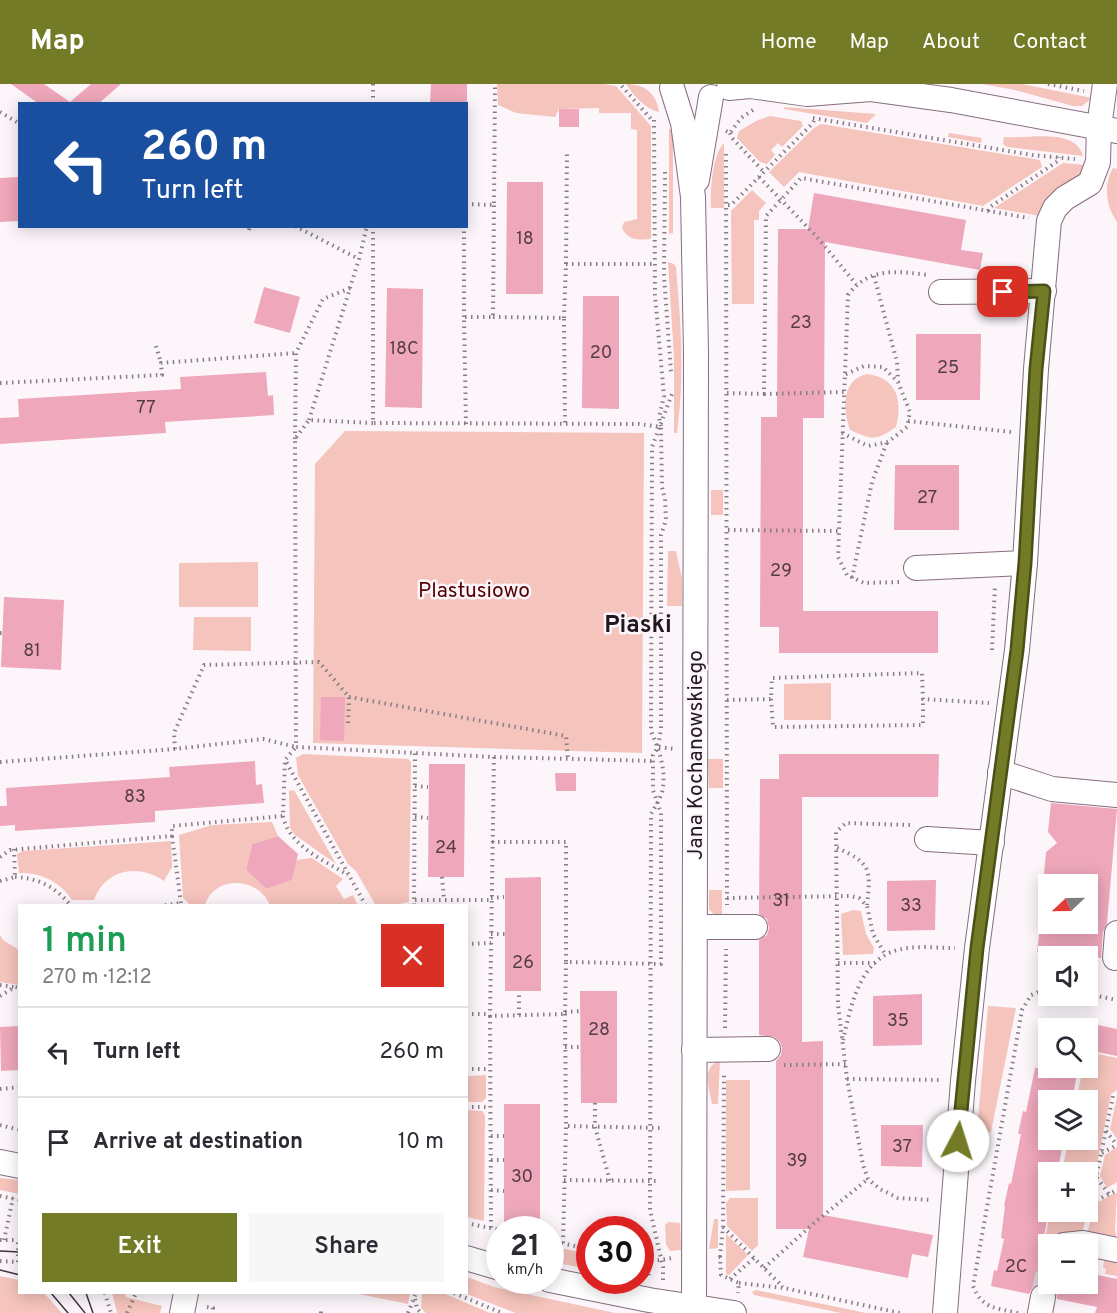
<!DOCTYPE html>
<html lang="en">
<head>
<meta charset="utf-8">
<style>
  :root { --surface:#fff; --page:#f7f7f7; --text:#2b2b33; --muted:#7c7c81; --line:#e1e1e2; --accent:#737b26 }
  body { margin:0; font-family:Overpass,sans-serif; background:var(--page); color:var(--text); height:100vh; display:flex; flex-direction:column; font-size:22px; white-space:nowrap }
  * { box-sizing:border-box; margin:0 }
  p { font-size:20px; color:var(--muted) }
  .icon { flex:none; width:33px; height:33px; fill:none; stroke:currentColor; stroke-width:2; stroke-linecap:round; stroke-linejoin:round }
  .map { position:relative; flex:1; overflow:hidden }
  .details { position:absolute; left:18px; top:820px; width:450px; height:390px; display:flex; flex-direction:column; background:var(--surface); border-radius:0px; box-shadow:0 3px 15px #0003 }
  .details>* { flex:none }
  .guide { position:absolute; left:18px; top:18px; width:450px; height:126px; border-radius:0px; box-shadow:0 3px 15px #0003; background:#1a4fa0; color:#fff; overflow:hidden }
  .needle { width:39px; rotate:248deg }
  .controls { position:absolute; left:1038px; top:790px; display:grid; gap:12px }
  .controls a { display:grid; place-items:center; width:60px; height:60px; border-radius:0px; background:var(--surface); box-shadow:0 3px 15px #0003; font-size:30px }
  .speed { position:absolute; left:486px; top:1132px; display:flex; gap:12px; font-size:30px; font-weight:700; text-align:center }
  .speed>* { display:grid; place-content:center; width:78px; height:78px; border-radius:50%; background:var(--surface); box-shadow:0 3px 15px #0003; line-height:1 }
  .speed small { font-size:15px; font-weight:400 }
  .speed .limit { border:9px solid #d22; background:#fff; color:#111 }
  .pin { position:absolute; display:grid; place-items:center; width:51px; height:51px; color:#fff; margin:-26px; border-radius:12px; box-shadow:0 3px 9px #0006 }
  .me { position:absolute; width:66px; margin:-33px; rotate:5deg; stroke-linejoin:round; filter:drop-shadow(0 0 4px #0008) }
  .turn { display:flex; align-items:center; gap:21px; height:126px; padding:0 24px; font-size:27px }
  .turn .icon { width:78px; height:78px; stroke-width:2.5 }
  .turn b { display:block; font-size:42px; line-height:51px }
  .round { display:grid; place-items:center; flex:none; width:63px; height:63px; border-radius:0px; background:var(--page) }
  .summary { display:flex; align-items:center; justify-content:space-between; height:102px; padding:0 24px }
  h1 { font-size:36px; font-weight:600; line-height:45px; color:#1e9e55 }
  .button { display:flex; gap:12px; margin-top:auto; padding:12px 24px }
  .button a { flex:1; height:69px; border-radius:0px; background:var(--accent); color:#fff; font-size:24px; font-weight:600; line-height:69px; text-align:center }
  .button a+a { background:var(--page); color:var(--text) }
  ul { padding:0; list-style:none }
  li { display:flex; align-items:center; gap:18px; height:90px; padding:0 24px; border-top:2px solid var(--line) }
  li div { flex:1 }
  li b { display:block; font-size:22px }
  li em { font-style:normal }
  header { display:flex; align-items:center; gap:36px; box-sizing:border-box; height:84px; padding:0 30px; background:var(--accent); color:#fff }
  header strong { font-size:28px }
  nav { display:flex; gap:33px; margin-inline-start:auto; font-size:21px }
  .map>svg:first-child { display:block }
  .green { fill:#f5c4bc }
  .building { fill:#eea7bb }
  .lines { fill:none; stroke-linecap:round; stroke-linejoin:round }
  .minor-tunnel { stroke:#dbd5da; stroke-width:24; stroke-dasharray:24 12; stroke-linecap:butt }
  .minor-casing { stroke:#866d81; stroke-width:26 }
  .path { stroke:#867e85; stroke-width:4; stroke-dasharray:1.5 4.5; stroke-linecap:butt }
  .minor { stroke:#fff; stroke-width:24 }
  .tram { stroke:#3f363d; stroke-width:1.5 }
  .route-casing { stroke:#4b5019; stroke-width:15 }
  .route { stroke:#737b26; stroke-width:10 }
  .labels { text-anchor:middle; stroke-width:5; stroke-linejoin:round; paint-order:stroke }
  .number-label { font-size:18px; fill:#553c47 }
  .park-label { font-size:21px; fill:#560000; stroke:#fcf6fb }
  .street-label { font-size:21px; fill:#221820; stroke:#fcf6fb }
  .quarter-label { font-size:24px; font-weight:bold; fill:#221820; stroke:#fcf6fb }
</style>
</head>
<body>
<header>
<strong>Map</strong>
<nav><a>Home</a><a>Map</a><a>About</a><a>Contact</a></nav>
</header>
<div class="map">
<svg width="1117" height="1229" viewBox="0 0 1117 1229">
  <rect width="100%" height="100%" fill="#fcf6fb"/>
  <!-- green -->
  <g class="green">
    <path d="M497 0H604L616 2 651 42V155C639 156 628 157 622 144L624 138 637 135V46L631 45V29H599V24L559 25 555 33 516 29 498 21Z"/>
    <path d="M626 0C645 0 656 9 659 28 645 25 633 11 626 0Z"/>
    <path d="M982 0H1022L1092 14 1082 22H1073L1015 6Z"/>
    <path d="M784 23 876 30 867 39 784 25Z"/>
    <path d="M770 32 801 37 803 42 782 63 778 59 771 66 775 71 767 80 760 78 737 54 739 47 756 37Z"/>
    <path d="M821 40 1040 76 1042 83 983 122 799 88 784 103 769 88 814 44Z"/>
    <path d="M669 45H673V149L669 150Z"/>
    <path d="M949 49 982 54 981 59 948 53Z"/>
    <path d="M1004 53C1027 55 1076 43 1083 72L1007 63 1003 60Z"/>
    <path d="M724 59V124H711C710 107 712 71 724 59Z"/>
    <path d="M1063 79 1085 81V88L1040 132 994 124Z"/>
    <path d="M1113 84 1117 85V138C1106 123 1103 100 1113 84Z"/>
    <path d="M752 106 766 119 759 127V136H754V220H732L731 127Z"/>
    <path d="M668 178 674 180 676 183C681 242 685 290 677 349H674V274Z"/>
    <path d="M867 290C897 294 903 316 896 343 875 357 873 356 850 346 843 325 841 296 867 290Z"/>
    <path d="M345 347 644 349 642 669 313 659 315 380Z"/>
    <rect x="711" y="406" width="12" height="25"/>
    <path d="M668 467H676L682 494V522H667Z"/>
    <path d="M258 478V523H179V479Z"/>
    <path d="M194 533H251V567L193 566Z"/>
    <path d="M831 599V636H784V600Z"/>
    <path d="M303 670 408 675 411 678 409 818 390 822H376L356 787 348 780 298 691 296 674Z"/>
    <path d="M708 675H723V704H709Z"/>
    <path d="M294 706 336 780 295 751 290 744 289 707Z"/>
    <path d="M272 738 278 752 252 760 246 786 266 805 292 796 296 776 312 774 343 795 336 802 344 815 353 811 358 822H270C259 792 213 791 205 822H191L183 814 179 751 212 741Z"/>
    <path d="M171 757 172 783 164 797C139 779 105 785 94 816H72C61 798 40 788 19 789L17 770 22 767Z"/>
    <path d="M709 806H722V833H716L709 825Z"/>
    <path d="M853 826 861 827 866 850 874 864 873 870 843 871 841 830Z"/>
    <path d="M0 851 3 856 19 866V901L0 898Z"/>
    <path d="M988 922 1016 924 991 1048 977 1046Z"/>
    <path d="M1088 968 1117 974V1006L1111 1010 1088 1124V1089H1062L1068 1056H1088V1017H1076L1083 984H1088Z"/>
    <path d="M720 977 718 1020H712C710 1006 700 982 720 977Z"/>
    <path d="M486 991V1014L482 1018H467V992Z"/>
    <path d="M726 996H750V1106L726 1107Z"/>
    <path d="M1117 1013V1055L1110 1045Z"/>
    <path d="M467 1026 482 1027 485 1031 484 1137 467 1133Z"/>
    <path d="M1117 1063V1098L1107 1104 1100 1092 1105 1071Z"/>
    <path d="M0 1094 19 1096V1110L0 1106Z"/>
    <path d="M1114 1109H1117L1115 1145 1117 1158 1087 1151 1094 1121Z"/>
    <path d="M730 1114H758V1161L752 1167 727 1142 726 1119Z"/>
    <path d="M1054 1128H1087L1082 1150C1063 1155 1052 1155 1043 1172H1041L1049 1135H1052Z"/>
    <path d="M714 1135H718V1164L709 1165Z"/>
    <path d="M669 1138 680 1139 681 1166 670 1167 666 1160 665 1141Z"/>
    <path d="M726 1150 748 1171 729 1191 726 1190Z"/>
    <path d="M551 1162 589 1170V1185L551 1178Z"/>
    <path d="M1105 1170 1117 1172V1192L1105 1190 1106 1185 1103 1184Z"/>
    <path d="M0 1192 19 1196 20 1209H44L62 1229H0Z"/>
    <path d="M467 1193 494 1203 615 1229H516L464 1209H466Z"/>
    <path d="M756 1206 866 1229H841L754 1211 752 1208Z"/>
    <path d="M112 1209H125L126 1213 162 1222 160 1229H117Z"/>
    <path d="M354 1209H410L408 1220Z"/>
    <path d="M422 1209H443L490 1229H426L421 1224Z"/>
  </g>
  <!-- building -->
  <g class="building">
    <path d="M11 0H44L70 18 91 0H121L98 20H39Z"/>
    <path d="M431 0H467V20H430Z"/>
    <rect x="559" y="25" width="20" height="18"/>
    <path d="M20 93V137L0 138V94Z"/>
    <path d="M507 98H543V210H506Z"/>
    <path d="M814 109 966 136 961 166 983 169 980 186 825 158 824 334H803V527H938V569H779V543H760L761 333H777L778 145H808Z"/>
    <path d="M264 203 300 213 290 249 254 239Z"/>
    <path d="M387 204 423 205 422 324 385 323Z"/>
    <path d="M583 212H619V325L582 324Z"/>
    <path d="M916 250H981L980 316H916Z"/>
    <path d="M266 288 268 312 273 311 274 331 165 338 166 349 0 360V334L19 333 18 315 181 305 180 293Z"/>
    <path d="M895 381H959V446H894Z"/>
    <path d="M4 513 64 516 61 586 1 583Z"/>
    <path d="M321 613H345L344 657 320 656Z"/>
    <path d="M779 670H939L938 713H802V958L823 957V1131L933 1151 928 1173 912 1170 908 1194 803 1173 809 1145H776V977L781 971 782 964 780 958 775 953 759 951V856L767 851 769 844 767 835 759 830 760 695H779Z"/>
    <path d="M255 677 256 701 262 700 264 719 155 727V738L15 747V741L0 742V722H7L6 704 170 693 169 683Z"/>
    <path d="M429 680H465L464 793H428Z"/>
    <path d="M555 689H576V707H556Z"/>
    <path d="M1051 719 1117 725 1107 839 1103 848 1101 874 1037 868 1040 840H1088V801H1043L1046 768 1057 759 1048 748Z"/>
    <path d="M278 752 298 770 292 796 266 805 246 786 252 760Z"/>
    <path d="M541 793V907H505V794Z"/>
    <path d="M936 796 935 846 887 847V797Z"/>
    <path d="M580 907H617V1019H581Z"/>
    <path d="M922 910V961L873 962V912Z"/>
    <path d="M1088 939 1117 945V972L1088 966Z"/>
    <path d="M20 942V986L1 987 0 943Z"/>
    <path d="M1035 984H1078L1072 1017H1048V1056H1064L1057 1089H1048V1131L1040 1173 1048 1174V1200H1088V1189L1117 1195V1229H1095L1097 1223 1057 1215 1056 1208 1052 1202 1046 1199 1038 1200 1033 1203 1029 1210 991 1202 994 1186 997 1187 1004 1155 1001 1154 1005 1122H1004L1009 1099 1011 1100 1021 1050H1018L1023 1027 1026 1028Z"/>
    <path d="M504 1020H540V1139L504 1138Z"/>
    <path d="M881 1041H923L922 1083 881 1082Z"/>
  </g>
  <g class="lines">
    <!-- minor-tunnel -->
    <path class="minor-tunnel" d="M1043 1213 1048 1186"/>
    <!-- minor casing -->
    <g class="minor-casing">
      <g id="minor">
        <path d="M672 4 683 39 693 113 696 269 694 1229"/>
        <path d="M729 4 750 2 807 10 871 5 951 16 1117 47"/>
        <path d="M697 96 711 13"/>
        <path d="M941 208 1044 207"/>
        <path d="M916 484 1025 479"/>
        <path d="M1000 688 1052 705 1117 711"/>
        <path d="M927 755 992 759"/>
        <path d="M695 843H755"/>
        <path d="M1115 874 1117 849"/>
        <path d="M694 966 768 965"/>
        <path d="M0 1078 20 1082"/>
        <path d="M1064 1161 1083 1159 1117 1166"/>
        <path d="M466 1174 500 1184"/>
        <path d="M550 1196 649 1216 734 1229"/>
        <path d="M182 1229 186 1209"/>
        <path d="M945 1229 963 997 977 864 1017 566 1025 479 1036 285 1049 137 1055 124 1065 114 1090 99 1098 78 1099 43 1105 0"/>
        <path d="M1040 1229 1043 1213"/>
      </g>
    </g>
    <!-- path -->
    <g class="path">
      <path d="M373 0V20"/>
      <path d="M1048 0 1084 7"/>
      <path d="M0 28 20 40"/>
      <path d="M813 34 1032 71 1075 75"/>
      <path d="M726 47 730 49 741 34 753 26"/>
      <path d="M730 49 732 54 764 88"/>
      <path d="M726 70 727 821"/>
      <path d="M665 88 664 192 671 288"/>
      <path d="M759 93 817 153 856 200"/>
      <path d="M466 120 494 121 495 0"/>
      <path d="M728 121H731L813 39 815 34"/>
      <path d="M988 127 990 123 1058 77 1059 73"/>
      <path d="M295 142 359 175"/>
      <path d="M373 142V339L639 340 661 343 659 333 664 312 655 211 654 35H651L620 0"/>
      <path d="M249 146 250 142"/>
      <path d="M566 180 567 66"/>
      <path d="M874 192 897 278 898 297"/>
      <path d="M464 233V142"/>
      <path d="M493 233 564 234 565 341"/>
      <path d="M564 234 566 180H655"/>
      <path d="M156 262 161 279"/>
      <path d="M0 299 162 291 161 279 296 269"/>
      <path d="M727 309 764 310 766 132 801 94 1029 134"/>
      <path d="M764 310 844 308"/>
      <path d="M309 336 359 175 367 142"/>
      <path d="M908 337 1012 348"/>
      <path d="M373 339 309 336 295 355 296 663 494 673 490 932 565 930 566 878 661 880V729L653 706V671L658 663 661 645V451L666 436 665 415 662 403 661 343"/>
      <path d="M466 340 464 233H493L494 121"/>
      <path d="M842 349 868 362 888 358 907 343 910 328 898 298 883 283 864 282 844 291"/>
      <path d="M295 355 296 269 323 215 350 204"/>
      <path d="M728 446 839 447"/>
      <path d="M852 494 872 398 887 358"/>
      <path d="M899 498 864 499 847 491 838 473 848 211C869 183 896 187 928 191"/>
      <path d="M0 549H2"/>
      <path d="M992 566 995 502"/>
      <path d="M349 613 566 652 568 676"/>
      <path d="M771 615 773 643 923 641V615"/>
      <path d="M727 616 771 615 772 594 922 589 923 615 989 619"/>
      <path d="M659 663 675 665"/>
      <path d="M175 665 174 649 204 581 319 578 349 613 348 642"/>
      <path d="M494 673 653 677"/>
      <path d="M0 678 175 665 263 655 296 663 285 676 366 822"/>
      <path d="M415 702 428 703"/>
      <path d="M283 732C289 762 325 777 348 791"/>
      <path d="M415 733 428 734"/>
      <path d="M910 741 846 739 836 748 838 921 847 995 863 1081 868 1095 880 1105 898 1114 931 1116"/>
      <path d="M172 752 181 819 184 822"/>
      <path d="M492 758H566V878"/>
      <path d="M837 764C871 779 871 785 867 821"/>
      <path d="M0 773 10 766 172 752V742L283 732 285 676"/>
      <path d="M15 793C39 794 57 804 71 822"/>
      <path d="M442 793 444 816"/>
      <path d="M0 797 15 793 14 765"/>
      <path d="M491 814 504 813"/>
      <path d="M727 814 849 812 859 814 867 822 873 850 885 870"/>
      <path d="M415 816H491"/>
      <path d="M159 822 181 819"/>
      <path d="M408 822 414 821 415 669"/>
      <path d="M491 850H505"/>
      <path d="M466 860 491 859"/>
      <path d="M838 879H875"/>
      <path d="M0 901 14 903"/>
      <path d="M1088 910 1117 916"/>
      <path d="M0 912 15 903 20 904"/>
      <path d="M565 928 581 927"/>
      <path d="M466 930H490"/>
      <path d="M565 930 566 1042 660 1044"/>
      <path d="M519 931V907"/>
      <path d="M490 932 491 1144"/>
      <path d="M725 944 726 865"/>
      <path d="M843 956C852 917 861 869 908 864 923 862 940 864 955 864"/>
      <path d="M565 963H581"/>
      <path d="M784 981 846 980"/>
      <path d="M466 985H490"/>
      <path d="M847 995 943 996"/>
      <path d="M0 1005 20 1003"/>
      <path d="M595 1019V1043L610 1097"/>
      <path d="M466 1023H490"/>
      <path d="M0 1041 20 1046"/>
      <path d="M1106 1047 1117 1061"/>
      <path d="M491 1052H504"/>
      <path d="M1102 1069 1117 1061"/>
      <path d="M491 1076H504"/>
      <path d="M1097 1094 1109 1110"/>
      <path d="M564 1096 659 1097"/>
      <path d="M491 1106 504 1107"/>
      <path d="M0 1112 20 1116"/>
      <path d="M1091 1119 1117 1106"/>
      <path d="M1087 1137 1113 1012 1117 1010"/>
      <path d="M466 1139 500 1146"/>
      <path d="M723 1143 783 1203"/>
      <path d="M0 1156H20"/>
      <path d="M4 1156 13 1114"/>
      <path d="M550 1157 590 1165"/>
      <path d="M563 1159 566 1042"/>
      <path d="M719 1173H720L721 1191 739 1199 738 1209"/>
      <path d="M720 1173 723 1142 724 988"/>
      <path d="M640 1176 648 1178 672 1174"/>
      <path d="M0 1177 18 1178V1156"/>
      <path d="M648 1178 649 1195"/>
      <path d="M764 1184 814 1139 868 1095"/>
      <path d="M730 1195 754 1174"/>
      <path d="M663 1196V1183L650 1126 651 730C655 723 660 715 662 708 667 687 659 666 651 647L652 363 672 310"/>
      <path d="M739 1199 784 1204 900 1229"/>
      <path d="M105 1209 111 1229"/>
      <path d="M454 1209 502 1229"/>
      <path d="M415 1215 417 1225 421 1229"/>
      <path d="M207 1223 213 1224 212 1229"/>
      <path d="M127 1229 136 1209"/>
      <path d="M321 1229V1227"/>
      <path d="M408 1229 416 1209"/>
      <path d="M1018 1229C996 1224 982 1225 973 1202L1022 926 1031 911 1048 904"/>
    </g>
    <!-- minor -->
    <use href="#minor" class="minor"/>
    <!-- tram -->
    <g class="tram">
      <path d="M0 1167 20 1168"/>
      <path d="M0 1186 20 1191"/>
      <path d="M51 1209 68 1229"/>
      <path d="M69 1209 85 1229"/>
      <path d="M86 1209 93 1229"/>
    </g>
  </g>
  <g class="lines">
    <!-- route casing -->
    <g class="route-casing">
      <path id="route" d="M958 1057 977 864 1017 566 1025 479 1036 285 1044 207 1003 208"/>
    </g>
    <!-- route -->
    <use href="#route" class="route"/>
  </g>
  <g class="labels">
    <!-- number labels -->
    <g class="number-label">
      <text x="525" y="160">18</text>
      <text x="801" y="244">23</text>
      <text x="404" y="270">18C</text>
      <text x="601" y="274">20</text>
      <text x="948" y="289">25</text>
      <text x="146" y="329">77</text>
      <text x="927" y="419">27</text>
      <text x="781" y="492">29</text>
      <text x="32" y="572">81</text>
      <text x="135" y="718">83</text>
      <text x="446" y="769">24</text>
      <text x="781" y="822">31</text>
      <text x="911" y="827">33</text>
      <text x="523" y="884">26</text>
      <text x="898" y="942">35</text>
      <text x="599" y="951">28</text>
      <text x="902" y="1068">37</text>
      <text x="797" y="1082">39</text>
      <text x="522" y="1098">30</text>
      <text x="1016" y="1188">2C</text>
    </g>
    <!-- park labels -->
    <g class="park-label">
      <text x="474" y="513">Plastusiowo</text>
    </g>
    <!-- street labels -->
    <g class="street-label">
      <text transform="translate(695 671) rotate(-90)" y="7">Jana Kochanowskiego</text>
    </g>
    <!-- quarter labels -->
    <g class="quarter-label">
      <text x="638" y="548">Piaski</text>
    </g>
  </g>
</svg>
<div class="controls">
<a><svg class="needle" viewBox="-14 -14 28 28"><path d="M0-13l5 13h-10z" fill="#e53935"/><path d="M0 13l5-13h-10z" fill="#7c7c81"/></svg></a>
<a><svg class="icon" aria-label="sound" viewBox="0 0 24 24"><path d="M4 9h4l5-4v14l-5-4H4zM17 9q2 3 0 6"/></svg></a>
<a><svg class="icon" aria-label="search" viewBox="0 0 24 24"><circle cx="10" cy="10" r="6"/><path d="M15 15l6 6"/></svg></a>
<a><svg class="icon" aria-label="layers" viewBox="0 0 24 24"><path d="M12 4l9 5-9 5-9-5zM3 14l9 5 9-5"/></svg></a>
<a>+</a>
<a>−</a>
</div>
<div class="speed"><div>21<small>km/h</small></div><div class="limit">30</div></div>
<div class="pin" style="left:1003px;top:208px;background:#d93025"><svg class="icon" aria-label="arrive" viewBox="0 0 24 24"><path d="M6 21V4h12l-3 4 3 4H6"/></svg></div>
<svg class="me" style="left:958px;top:1057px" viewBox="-20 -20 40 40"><circle r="19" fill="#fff"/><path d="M0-13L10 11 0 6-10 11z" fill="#737b26"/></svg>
<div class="guide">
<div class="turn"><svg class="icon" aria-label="left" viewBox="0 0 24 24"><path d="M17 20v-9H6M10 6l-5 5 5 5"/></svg><div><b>260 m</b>Turn left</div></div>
</div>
<section class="details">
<div class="summary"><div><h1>1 min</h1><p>270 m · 12:12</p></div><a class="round" style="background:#d93025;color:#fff"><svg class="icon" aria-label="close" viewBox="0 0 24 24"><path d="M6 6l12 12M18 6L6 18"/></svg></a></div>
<ul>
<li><svg class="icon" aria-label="left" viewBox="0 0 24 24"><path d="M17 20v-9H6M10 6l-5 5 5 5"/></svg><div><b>Turn left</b></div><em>260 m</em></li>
<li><svg class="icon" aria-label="arrive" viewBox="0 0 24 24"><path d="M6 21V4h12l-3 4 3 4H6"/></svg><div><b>Arrive at destination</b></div><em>10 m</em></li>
</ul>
<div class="button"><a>Exit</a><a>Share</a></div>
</section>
</div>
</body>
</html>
